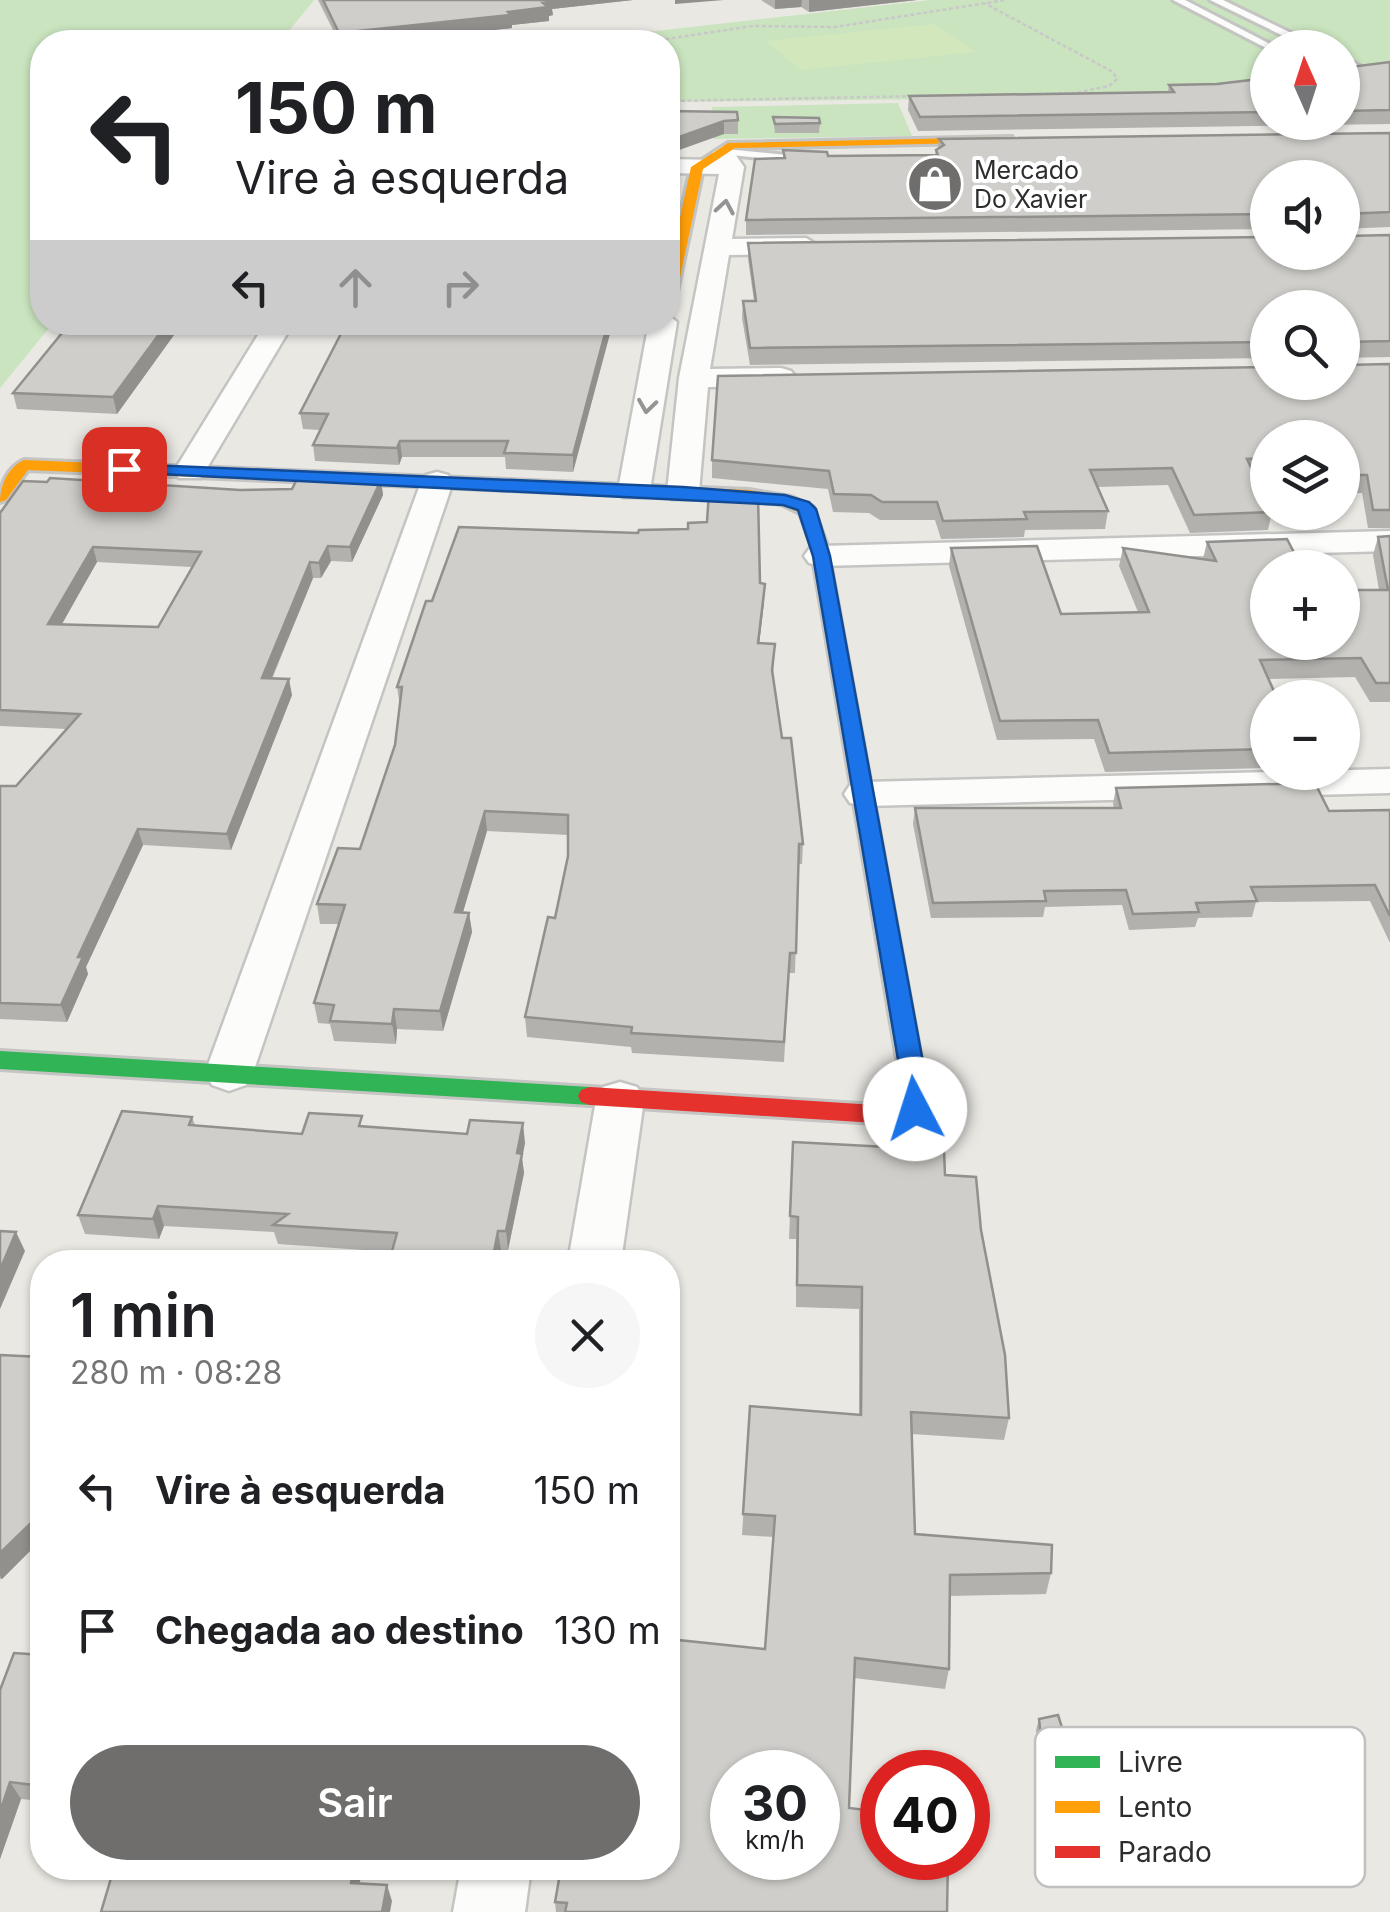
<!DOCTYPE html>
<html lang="pt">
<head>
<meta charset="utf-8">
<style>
  :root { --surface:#fff; --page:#f6f6f6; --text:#202124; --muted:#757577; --accent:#6f6e6d }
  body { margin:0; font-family:Inter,sans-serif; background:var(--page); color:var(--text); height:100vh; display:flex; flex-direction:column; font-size:38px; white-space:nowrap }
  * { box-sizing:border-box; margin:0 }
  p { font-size:32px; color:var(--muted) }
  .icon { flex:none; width:55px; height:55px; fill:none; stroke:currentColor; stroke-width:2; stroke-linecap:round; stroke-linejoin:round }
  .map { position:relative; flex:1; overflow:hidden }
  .details { position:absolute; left:30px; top:1250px; width:650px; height:630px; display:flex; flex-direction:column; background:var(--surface); border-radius:40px; box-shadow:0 2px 8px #0004 }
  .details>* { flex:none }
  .banner { position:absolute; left:30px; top:30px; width:650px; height:305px; border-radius:40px; box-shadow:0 2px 8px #0004; background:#fff; color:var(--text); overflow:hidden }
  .needle { width:65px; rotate:357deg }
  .tools { position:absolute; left:1250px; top:30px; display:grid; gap:20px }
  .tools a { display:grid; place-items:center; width:110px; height:110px; border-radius:50%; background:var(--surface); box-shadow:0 2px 8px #0004; font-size:50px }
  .speed { position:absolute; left:710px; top:1750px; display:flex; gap:20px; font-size:50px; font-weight:700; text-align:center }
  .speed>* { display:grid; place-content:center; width:130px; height:130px; border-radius:50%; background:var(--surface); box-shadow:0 2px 8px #0004; line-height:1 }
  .speed small { font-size:25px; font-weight:400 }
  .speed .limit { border:15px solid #d22; background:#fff; color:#111 }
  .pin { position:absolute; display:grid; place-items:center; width:85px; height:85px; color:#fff; margin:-42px; border-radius:20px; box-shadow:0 5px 15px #0006 }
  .me { position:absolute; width:110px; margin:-55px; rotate:355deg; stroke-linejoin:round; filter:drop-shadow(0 0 8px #0008) }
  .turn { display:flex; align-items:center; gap:35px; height:210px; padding:0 40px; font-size:45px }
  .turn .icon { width:130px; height:130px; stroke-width:2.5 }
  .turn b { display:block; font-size:70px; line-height:85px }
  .lanes { display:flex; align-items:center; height:95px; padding:0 40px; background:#0003; justify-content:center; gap:50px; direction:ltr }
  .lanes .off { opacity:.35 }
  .round { display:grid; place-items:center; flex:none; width:105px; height:105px; border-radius:52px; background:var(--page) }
  .headline { display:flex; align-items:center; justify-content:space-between; height:170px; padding:0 40px }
  h1 { font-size:60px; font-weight:600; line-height:75px }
  .action { display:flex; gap:20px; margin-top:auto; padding:20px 40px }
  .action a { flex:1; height:115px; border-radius:60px; background:var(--accent); color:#fff; font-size:40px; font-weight:600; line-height:115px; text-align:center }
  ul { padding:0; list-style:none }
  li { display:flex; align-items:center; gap:30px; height:140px; padding:0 40px }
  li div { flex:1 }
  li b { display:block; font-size:38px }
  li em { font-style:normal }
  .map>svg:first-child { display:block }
  .green { fill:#cae4bf }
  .pitch { fill:#d2e7bc }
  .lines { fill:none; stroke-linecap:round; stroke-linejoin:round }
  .lane-casing { stroke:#c4c4c3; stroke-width:6 }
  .street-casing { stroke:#c4c4c3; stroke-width:5 }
  .fast-casing { stroke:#c4c4c3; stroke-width:6 }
  .slow-casing { stroke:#c4c4c3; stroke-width:6 }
  .jam-casing { stroke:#c4c4c3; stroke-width:6 }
  .path { stroke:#c8c8c8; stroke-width:2.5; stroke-dasharray:4 2.5; stroke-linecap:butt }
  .lane { fill:#fcfcfb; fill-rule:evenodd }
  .street { fill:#fcfcfb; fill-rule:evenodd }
  .fast { fill:#30b455; fill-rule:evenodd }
  .slow { fill:#ff9f0a; fill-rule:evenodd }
  .jam { fill:#e5322d; fill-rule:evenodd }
  .wall { fill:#b2b1ae; fill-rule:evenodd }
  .shaded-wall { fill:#91908d }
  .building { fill:#cfceca; stroke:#91908d; stroke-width:2.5; fill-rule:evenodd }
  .oneway { stroke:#949494 }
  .route { fill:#1a73e8; stroke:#114b97; stroke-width:2.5 }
  .labels { text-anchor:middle; stroke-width:8; stroke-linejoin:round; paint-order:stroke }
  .far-poi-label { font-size:25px; fill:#2d2d2d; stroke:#fff; text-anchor:start }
  .key { fill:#fff; stroke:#c0c0c0; stroke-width:2.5 }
  .key-label { font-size:28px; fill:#2d2d2d }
</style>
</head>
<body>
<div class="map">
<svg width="1390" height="1912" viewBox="0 0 1390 1912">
  <rect width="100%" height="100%" fill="#eae8e3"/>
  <!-- green -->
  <g class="green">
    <path d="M0 0H314L280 42H42V322L53 323 0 388Z"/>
    <path d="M930 0H1390V93L1343 94 1342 48H1268L1267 95 668 102V42H559Z"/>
    <path d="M898 103 912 136 714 139 712 107Z"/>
  </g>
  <!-- pitch -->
  <path class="pitch" d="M935 24 976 52 800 70 766 41Z"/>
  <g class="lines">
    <!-- lane casing -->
    <g class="lane-casing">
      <g id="lane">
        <path d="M1173 0H1185L1278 48 1268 49Z"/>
        <path d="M1210 0H1223L1322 48H1308Z"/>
        <path d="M1342 57 1366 69 1367 71 1342 79V73L1353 70 1342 64Z"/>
        <path d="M726 149 807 157 813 160 807 163 722 154Z"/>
      </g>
    </g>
    <!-- street casing -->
    <g class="street-casing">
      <g id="street">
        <path d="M723 146 731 148 744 167 732 239 806 238 819 246 806 254 729 255 710 369 781 368 791 371 796 377 791 383 781 386 708 387 699 492 694 499H672L667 492 679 378 719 174 668 173V159L716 160 712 153Z"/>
        <path d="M668 315 677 322 650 490 645 497H623L618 490 649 322H668Z"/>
        <path d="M266 322H294L201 478H179L174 471Z"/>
        <path d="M437 472 448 475 453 482 253 1073 246 1085 229 1091 212 1085 205 1073 421 482 426 475Z"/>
        <path d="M1390 531V551L821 566 809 563 804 556 809 549 821 546Z"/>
        <path d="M1390 769V793L864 806 850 803 844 794 850 785 864 782Z"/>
        <path d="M620 1082 637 1087 644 1100 621 1262H568L596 1100 603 1087Z"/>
        <path d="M461 1868H531L525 1912H453Z"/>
      </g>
    </g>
    <!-- fast casing -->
    <g class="fast-casing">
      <g id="fast">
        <path d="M819 541 827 546 920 1053 916 1059H900L896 1053 811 546Z"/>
        <path d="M0 1051 590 1087 599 1090 602 1096 599 1102 590 1105 0 1069Z"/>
      </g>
    </g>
    <!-- slow casing -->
    <g class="slow-casing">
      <g id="slow">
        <path d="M1012 137 1016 142 735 148 703 169 675 301 668 305V273L691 167 728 143Z"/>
        <path d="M24 460 749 490 791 497 813 507 827 546 825 550H813L800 513 781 504 749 500 28 470 6 500 0 502C0 485 8 467 24 460Z"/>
      </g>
    </g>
    <!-- jam casing -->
    <g class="jam-casing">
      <path id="jam" d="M908 1044 916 1047 920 1053 929 1102 924 1115 891 1124 590 1105 581 1102 578 1096 581 1090 590 1087 891 1106 905 1102 896 1053 900 1047Z"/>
    </g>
    <!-- path -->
    <g class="path">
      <path d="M646 42 753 26 835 27 1005 0"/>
      <path d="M668 101 1075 93 1109 86 1117 79 1113 72 984 3"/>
    </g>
    <!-- lane -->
    <use href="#lane" class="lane"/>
    <!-- street -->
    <use href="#street" class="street"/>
    <!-- fast -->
    <use href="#fast" class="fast"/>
    <!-- slow -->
    <use href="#slow" class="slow"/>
    <!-- jam -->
    <use href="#jam" class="jam"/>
  </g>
  <!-- wall -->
  <g class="wall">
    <path d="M318 0H633L552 9 553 15 549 16V21L512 25V28L378 42H339Z"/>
    <path d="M761 0H917L809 12 801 7 775 9Z"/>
    <path d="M1390 62V124L918 131 908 110 909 96 1168 92 1169 85 1217 84 1268 78V122H1342V68Z"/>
    <path d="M668 111 738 120V134H724Z"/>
    <path d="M773 117 820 123 819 133H775Z"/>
    <path d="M1390 133V227L1342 229 1268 178V229L746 235V220L783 158V150L828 156 935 155 936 150 938 148 939 139Z"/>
    <path d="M1390 235V357L1344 358V365L1390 364V528H1368L1362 493H1343L1342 492V438H1268V476H1255L1272 512 1268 530 1190 533 1168 485 1098 487 1108 511 1105 529 1025 530 1024 537 941 539 935 520H880L869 513 833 512 828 489 712 478V460L1342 382 1268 308V358L750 365 742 318 743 301H754L748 259V243Z"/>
    <path d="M71 322H262L260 324H234L230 330 179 328 117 414 17 409 13 393Z"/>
    <path d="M295 322H617L616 326H612L573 472 506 469 505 457H402L399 465 315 461 313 445 320 430 303 429 300 413 345 327 296 325Z"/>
    <path d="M381 480 383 495 352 562 331 561 321 578H313L272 679 292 695 231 850 143 845 86 967 88 974 67 1022 0 1019V786H16L67 729 0 726V513L240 490 292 489ZM97 562 192 567 158 627 61 624Z"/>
    <path d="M1390 536V702H1370L1355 677 1269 679 1268 768 1105 772 1094 739 997 740 949 566 951 548 1061 614 1138 612 1119 566 1123 548 1203 559 1207 542 1268 642 1379 590 1373 555 1378 537Z"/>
    <path d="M760 583 764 602 759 643 775 644 773 676 782 738 803 844 802 864H798L795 973H789L784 1062 632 1053 631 1047 527 1037 525 1017 555 918 568 856V835L487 831 463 912 469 913 472 932 443 1031 397 1029 396 1044 334 1041 330 1024 318 1023 314 1003 339 924H320L317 904 360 849 395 745 400 706 397 687Z"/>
    <path d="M1116 788 1329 811 1390 810V943L1370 901 1256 902 1252 917 1198 918 1195 927 1129 930 1122 905 1045 907 1043 917 931 918 913 824 915 808H1114L1113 804Z"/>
    <path d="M192 1117 195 1125 302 1134 364 1127 525 1143 522 1158 524 1173 508 1250H501L498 1262H389L392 1252 278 1244 274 1232 164 1226 159 1239 85 1234 78 1215Z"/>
    <path d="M793 1142 945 1175 981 1230 1009 1418 1004 1440 912 1434 915 1534 1051 1573 1046 1594 950 1596 949 1669 945 1689 854 1678 849 1808 947 1912H556L555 1902 668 1868 765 1649 774 1537 742 1535 750 1406 859 1414V1309L796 1307V1239H789Z"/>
    <path d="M0 1355 42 1357V1539L2 1579H0Z"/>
    <path d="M42 1655V1801L21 1799 0 1859V1690Z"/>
    <path d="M1039 1719 1102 1870 1098 1881 1051 1876 1036 1730Z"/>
  </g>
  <!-- shaded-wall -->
  <g class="shaded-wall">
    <path d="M546 0H633L552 9 553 15 549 16V21L512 25V28L378 42H340L339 33 508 12Z"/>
    <path d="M675 0H724L675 4Z"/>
    <path d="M775 0H802L801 7 775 9Z"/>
    <path d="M809 0H917L809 12Z"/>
    <path d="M724 121V134L668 154V141Z"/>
    <path d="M168 322H178L179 328 117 414 113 397Z"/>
    <path d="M608 322H612V326L573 472V455Z"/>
    <path d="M400 441 402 457 399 465 397 448Z"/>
    <path d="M381 480 383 495 352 562 350 547Z"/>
    <path d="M328 546 331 561 321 578 319 563Z"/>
    <path d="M93 547 97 562 53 640 48 624Z"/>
    <path d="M310 562 313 578 265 694 262 678Z"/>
    <path d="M765 584 764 602 757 662 758 643Z"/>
    <path d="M289 679 292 695 231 850 227 834Z"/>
    <path d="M485 811 487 831 457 932 455 912Z"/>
    <path d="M138 829 143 845 86 967 88 974 67 1022 61 1005 78 957Z"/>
    <path d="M469 913 472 932 443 1031 440 1011Z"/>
    <path d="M394 1009 397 1029 396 1044 392 1024Z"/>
    <path d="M523 1123 525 1143 522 1158 524 1173 508 1250 506 1231 517 1153Z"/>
    <path d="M158 1206 164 1226 159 1239 153 1219Z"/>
    <path d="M498 1231 501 1250 498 1262H492Z"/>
    <path d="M16 1232 25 1251 0 1309V1270Z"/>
    <path d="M33 1521 42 1539 2 1579 0 1576V1553Z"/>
    <path d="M10 1782 21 1799 0 1859V1812Z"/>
    <path d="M354 1868H363L356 1899 351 1883Z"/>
    <path d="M387 1885 392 1901 390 1912H382Z"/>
  </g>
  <!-- building -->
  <g class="building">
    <path d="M323 0H550L552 2 543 3 548 7 508 12 511 15 339 33Z"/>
    <path d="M1390 62V110L1342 111V68Z"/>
    <path d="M1268 78V112L920 117 909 96 1174 92 1169 85 1217 84Z"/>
    <path d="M668 111 737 112 738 120 724 121 668 141Z"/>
    <path d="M773 117 819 118 820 123 775 124Z"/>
    <path d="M1390 133V212L1343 214 1342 225V178H1268V214L746 220 755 159 785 158 783 150 827 152 828 156 938 155 936 150 944 145 939 139Z"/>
    <path d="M1342 233 1346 236 1390 235V341L1344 342V365L1390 364V510H1373L1367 475H1348L1342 467V438H1268V458L1247 459 1268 503V512H1272L1194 515 1172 468 1090 470 1108 511 1024 512 1027 519 943 521 937 502H882L871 495 834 494 829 471 712 460 718 376 1268 367V382H1342V308H1268V342L750 348 743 301H756L748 243 1268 237V252H1342Z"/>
    <path d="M71 322H168L113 397 13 393Z"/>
    <path d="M347 322H608L573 455 504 453 508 441H400L397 448 313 445 328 414 300 413Z"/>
    <path d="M298 477 381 480 350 547 328 546 319 563 310 562 262 678 289 679 227 834 138 829 78 957H83L61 1005 0 1003V786H16L80 714 0 710V513L23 481 47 482 50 478 240 490 292 489ZM93 547 201 552 158 627 48 624Z"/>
    <path d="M709 491 758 495 760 583 765 584 758 643 775 644 772 670 782 738H791L803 844H799L796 953H790L784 1042 631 1033 632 1027 525 1017 548 917 555 918 568 856V815L485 811 455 912 469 913 440 1011 394 1009 392 1024 330 1021 334 1005 314 1003 345 905 317 904 338 848 360 849 395 745 402 687H397L426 601H432L459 527 638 533 639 530 688 529V523L707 522Z"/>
    <path d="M1390 536V683H1376L1361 658 1260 660 1277 698H1268V749L1109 753 1098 720 1000 721 951 548 1037 546 1061 614 1149 612 1123 548 1216 561 1207 542 1287 539 1302 568H1268V642H1342V590H1388L1378 537Z"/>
    <path d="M1315 783 1329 811 1390 810V916L1375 885 1251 887 1257 901 1196 903 1199 912 1133 914 1126 890 1044 891 1046 901 933 903 915 808H1121L1116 788Z"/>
    <path d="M122 1111 192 1117 189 1125 302 1134 309 1113 362 1116 359 1126 467 1134 470 1120 523 1123 517 1153 522 1154 506 1231H498L492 1262H389L397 1233 273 1225 288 1214 158 1206 153 1219 78 1215Z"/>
    <path d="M793 1142 944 1150 945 1175 976 1177 981 1230 1005 1355 1009 1418 911 1412 915 1534 1052 1545 1051 1573 950 1575 949 1669 855 1658 849 1808 882 1812V1858H948L947 1912H565L567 1903 555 1902 561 1868H668V1639L765 1649 775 1516 743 1514 750 1406 861 1415 862 1287 797 1285 798 1217 790 1216ZM732 1772H818V1858H732Z"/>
    <path d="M0 1231 16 1232 0 1270Z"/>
    <path d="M0 1355 42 1357V1521H33L0 1553Z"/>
    <path d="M14 1653 42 1655V1786L10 1782 0 1812V1690Z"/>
    <path d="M1058 1715 1096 1834 1102 1870 1055 1865 1039 1719Z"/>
    <path d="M114 1868H354L351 1883 387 1885 382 1912H101Z"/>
  </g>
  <!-- one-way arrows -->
  <defs><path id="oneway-chevron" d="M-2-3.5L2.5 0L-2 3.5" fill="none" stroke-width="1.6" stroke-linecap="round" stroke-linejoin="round" transform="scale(2.5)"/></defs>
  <g class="oneway">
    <use href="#oneway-chevron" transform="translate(725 207) rotate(-80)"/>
    <use href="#oneway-chevron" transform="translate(647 406) rotate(98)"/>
  </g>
  <!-- route -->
  <path class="route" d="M124 464 683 487 785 495 809 502 816 509 830 556 929 1095 924 1115H906L903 1109 904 1095 813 556 798 510 783 505 118 472V466Z"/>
  <!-- icons -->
  <defs>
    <g id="shop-disc" transform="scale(2.875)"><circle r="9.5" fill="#6f6e6d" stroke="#fff"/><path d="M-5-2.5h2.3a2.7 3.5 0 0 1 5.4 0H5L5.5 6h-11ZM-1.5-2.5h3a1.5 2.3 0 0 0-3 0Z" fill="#fff"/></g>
  </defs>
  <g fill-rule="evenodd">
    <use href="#shop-disc" x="935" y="184"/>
  </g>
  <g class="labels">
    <!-- far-poi labels -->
    <g class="far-poi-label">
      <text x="974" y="179">Mercado<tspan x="974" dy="29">Do Xavier</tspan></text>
    </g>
  </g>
  <!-- legend -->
  <rect x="1035" y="1727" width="330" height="160" rx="15" class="key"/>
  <rect x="1055" y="1756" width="45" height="12" fill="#30b455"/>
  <rect x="1055" y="1801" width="45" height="12" fill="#ff9f0a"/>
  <rect x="1055" y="1846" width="45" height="12" fill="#e5322d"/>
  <g class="key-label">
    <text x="1118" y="1772">Livre</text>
    <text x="1118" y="1817">Lento</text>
    <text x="1118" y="1862">Parado</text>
  </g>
</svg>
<div class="tools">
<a><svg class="needle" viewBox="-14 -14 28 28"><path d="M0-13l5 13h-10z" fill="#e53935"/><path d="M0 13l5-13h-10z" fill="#757577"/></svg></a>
<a><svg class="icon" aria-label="sound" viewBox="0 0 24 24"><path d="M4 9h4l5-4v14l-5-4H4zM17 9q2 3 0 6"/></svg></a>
<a><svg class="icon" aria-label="search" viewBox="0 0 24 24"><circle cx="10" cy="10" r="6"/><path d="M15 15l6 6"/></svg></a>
<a><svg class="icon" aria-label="layers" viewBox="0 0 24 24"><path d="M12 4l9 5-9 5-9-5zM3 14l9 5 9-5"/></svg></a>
<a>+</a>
<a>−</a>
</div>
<div class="speed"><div>30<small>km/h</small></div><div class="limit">40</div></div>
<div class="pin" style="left:124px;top:469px;background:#d93025"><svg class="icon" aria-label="arrive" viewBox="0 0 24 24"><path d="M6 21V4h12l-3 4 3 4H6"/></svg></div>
<svg class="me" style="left:915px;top:1109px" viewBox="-20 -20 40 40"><circle r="19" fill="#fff"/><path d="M0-13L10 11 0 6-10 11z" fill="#1a73e8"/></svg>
<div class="banner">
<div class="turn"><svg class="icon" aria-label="left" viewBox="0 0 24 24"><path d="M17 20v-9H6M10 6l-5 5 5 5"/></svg><div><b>150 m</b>Vire à esquerda</div></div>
<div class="lanes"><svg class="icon" aria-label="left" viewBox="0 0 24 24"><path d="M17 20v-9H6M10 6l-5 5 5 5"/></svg><svg class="icon off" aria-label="ahead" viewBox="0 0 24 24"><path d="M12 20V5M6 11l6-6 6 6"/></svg><svg class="icon off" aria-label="right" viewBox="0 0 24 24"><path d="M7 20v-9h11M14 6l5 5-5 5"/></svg></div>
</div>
<section class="details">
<div class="headline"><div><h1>1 min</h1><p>280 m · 08:28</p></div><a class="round"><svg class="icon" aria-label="close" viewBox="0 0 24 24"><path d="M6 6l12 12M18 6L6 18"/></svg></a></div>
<ul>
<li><svg class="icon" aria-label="left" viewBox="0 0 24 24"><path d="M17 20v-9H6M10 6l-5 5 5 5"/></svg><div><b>Vire à esquerda</b></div><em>150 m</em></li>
<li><svg class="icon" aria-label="arrive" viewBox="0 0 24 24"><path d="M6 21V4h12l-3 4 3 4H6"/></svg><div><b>Chegada ao destino</b></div><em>130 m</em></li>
</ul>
<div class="action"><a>Sair</a></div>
</section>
</div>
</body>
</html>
